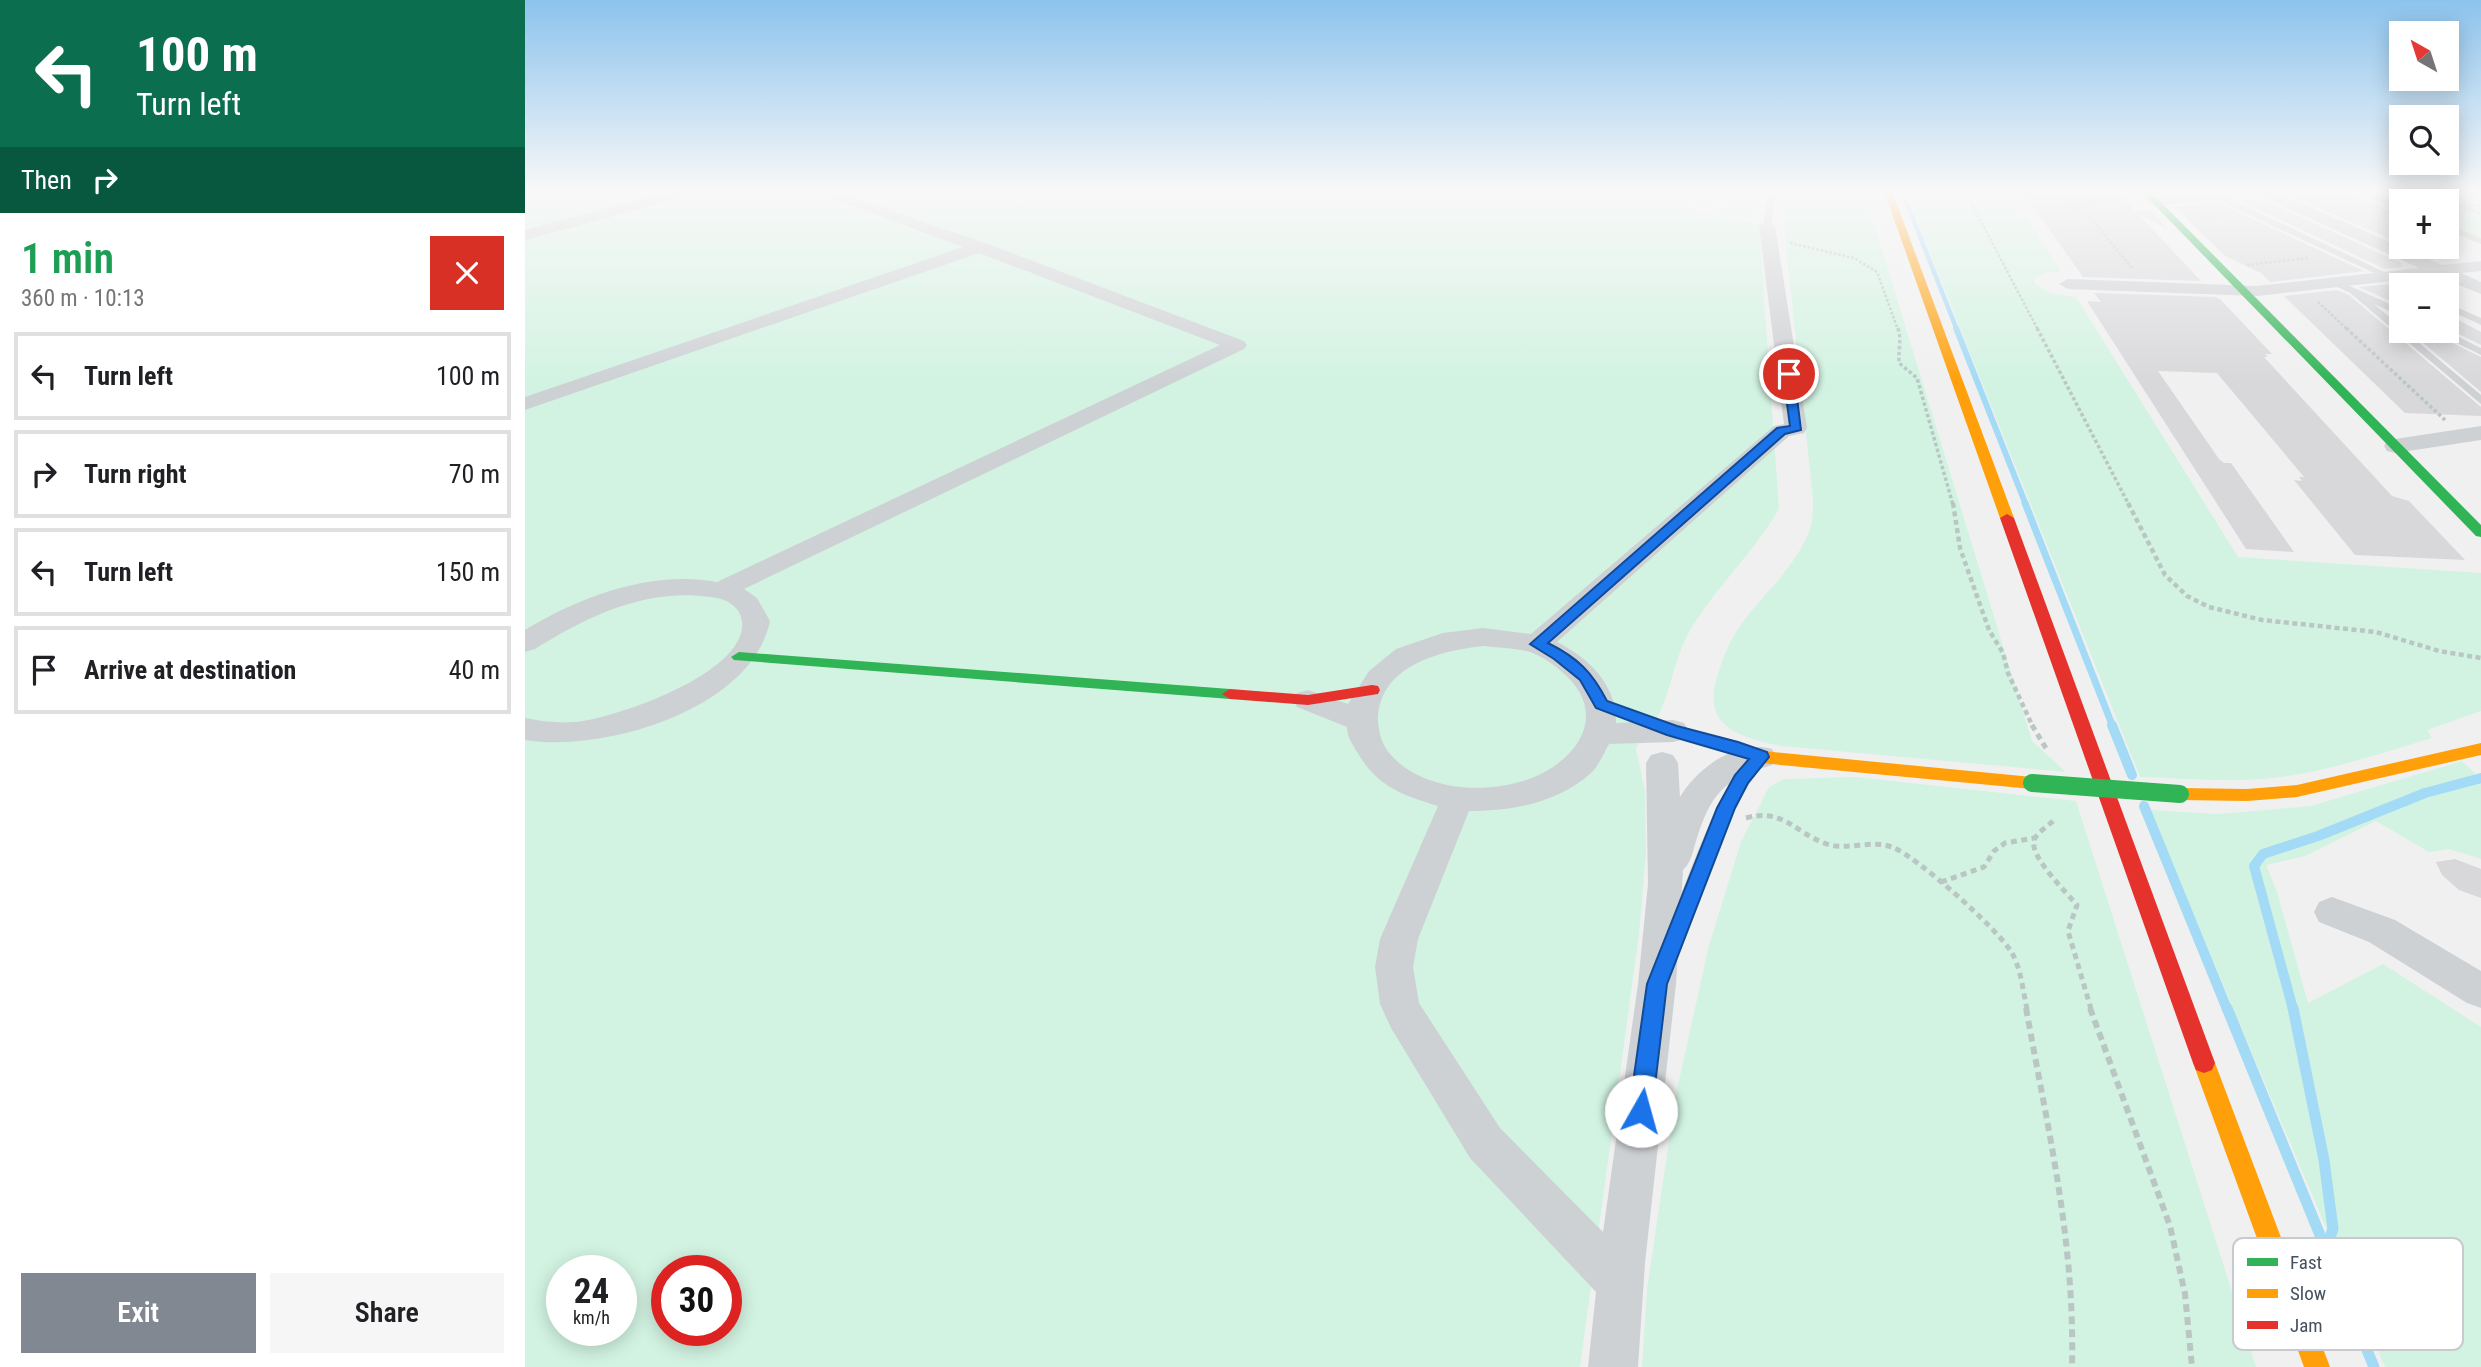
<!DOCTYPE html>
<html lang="en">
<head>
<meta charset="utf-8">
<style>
  :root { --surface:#fff; --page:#f6f6f6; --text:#202124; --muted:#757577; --line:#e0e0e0; --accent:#818892 }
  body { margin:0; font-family:"Roboto Condensed",sans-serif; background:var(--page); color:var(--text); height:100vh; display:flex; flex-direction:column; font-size:26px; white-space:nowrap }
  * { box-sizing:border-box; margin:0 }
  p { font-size:23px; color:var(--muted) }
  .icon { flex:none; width:38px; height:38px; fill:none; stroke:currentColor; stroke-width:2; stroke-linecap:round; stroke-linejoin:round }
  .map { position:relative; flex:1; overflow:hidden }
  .side { display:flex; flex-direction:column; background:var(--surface); width:525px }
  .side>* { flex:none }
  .banner { background:#0b6e4f; color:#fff; overflow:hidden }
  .needle { width:46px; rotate:321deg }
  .controls { position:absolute; left:1864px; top:21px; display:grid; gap:14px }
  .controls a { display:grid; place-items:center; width:70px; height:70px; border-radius:0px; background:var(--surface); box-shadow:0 4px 18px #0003; font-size:35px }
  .speed { position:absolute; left:21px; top:1255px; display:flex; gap:14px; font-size:35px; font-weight:700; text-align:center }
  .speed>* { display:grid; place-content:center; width:91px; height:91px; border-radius:50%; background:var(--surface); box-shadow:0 4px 18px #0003; line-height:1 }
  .speed small { font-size:18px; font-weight:400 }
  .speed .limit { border:10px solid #d22; background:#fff; color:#111 }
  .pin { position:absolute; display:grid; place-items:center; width:60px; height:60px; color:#fff; margin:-30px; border:4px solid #fff; border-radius:50%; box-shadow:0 2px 7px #0007 }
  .me { position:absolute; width:77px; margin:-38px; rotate:7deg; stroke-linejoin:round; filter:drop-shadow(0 0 5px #0008) }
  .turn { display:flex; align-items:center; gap:24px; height:147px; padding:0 21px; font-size:32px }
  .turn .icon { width:91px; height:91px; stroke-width:2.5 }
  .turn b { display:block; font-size:49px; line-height:60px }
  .then { display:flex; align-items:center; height:66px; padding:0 21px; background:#0003; gap:14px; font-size:26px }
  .round { display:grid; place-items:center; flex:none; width:74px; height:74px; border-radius:0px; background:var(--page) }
  .overview { display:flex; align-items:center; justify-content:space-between; height:119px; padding:0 21px }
  h1 { font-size:42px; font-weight:600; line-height:52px; color:#1e9e55 }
  .primary-button { display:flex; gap:14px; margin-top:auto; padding:14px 21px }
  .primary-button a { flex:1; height:80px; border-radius:0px; background:var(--accent); color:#fff; font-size:28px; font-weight:600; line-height:80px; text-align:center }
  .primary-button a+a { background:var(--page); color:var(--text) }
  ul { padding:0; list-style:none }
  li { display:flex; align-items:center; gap:21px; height:88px; margin:0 14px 10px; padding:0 7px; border:4px solid var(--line); border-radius:0px }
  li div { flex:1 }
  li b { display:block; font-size:26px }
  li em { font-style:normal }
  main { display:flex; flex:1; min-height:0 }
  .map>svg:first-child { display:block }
  .green { fill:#d2f3e2; fill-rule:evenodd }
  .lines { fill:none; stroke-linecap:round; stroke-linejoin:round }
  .stream-far4 { stroke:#a3daf5; stroke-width:4.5 }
  .stream-far3 { stroke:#a3daf5; stroke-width:6 }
  .stream-far2 { stroke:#a3daf5; stroke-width:7 }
  .stream-far1 { stroke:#a3daf5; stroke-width:10 }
  .stream { stroke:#a3daf5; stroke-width:11 }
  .building { fill:#d8d8db }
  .path-far4 { stroke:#b9c6c4; stroke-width:2.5; stroke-dasharray:2.5 2; stroke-linecap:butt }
  .path-far3 { stroke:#b9c6c4; stroke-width:3.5; stroke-dasharray:3.5 2.5; stroke-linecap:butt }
  .path-far2 { stroke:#b9c6c4; stroke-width:4.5; stroke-dasharray:5 3.5; stroke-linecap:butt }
  .path-far1 { stroke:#b9c6c4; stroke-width:5; stroke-dasharray:6 4.5; stroke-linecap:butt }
  .path { stroke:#b9c6c4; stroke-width:6; stroke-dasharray:8 5; stroke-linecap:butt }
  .lane { fill:#ced1d4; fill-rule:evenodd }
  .street { fill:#ced1d4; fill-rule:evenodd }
  .fast { fill:#30b455; fill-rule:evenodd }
  .slow { fill:#ff9f0a; fill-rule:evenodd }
  .jam { fill:#e5322d; fill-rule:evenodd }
  .fast-bridge { stroke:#30b455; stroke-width:18 }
  .route { fill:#1a73e8; stroke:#114b97; stroke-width:2 }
  .key { fill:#fff; stroke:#c7cacf; stroke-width:2 }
  .key-label { font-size:19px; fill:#45505f }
</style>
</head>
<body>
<main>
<section class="side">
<div class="banner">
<div class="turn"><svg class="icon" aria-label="left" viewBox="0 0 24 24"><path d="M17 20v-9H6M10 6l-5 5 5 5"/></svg><div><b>100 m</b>Turn left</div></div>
<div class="then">Then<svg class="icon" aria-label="right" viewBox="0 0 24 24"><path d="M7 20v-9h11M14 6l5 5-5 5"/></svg></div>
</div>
<div class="overview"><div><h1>1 min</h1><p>360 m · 10:13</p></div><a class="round" style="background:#d93025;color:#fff"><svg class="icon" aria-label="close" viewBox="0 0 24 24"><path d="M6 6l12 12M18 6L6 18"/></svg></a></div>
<ul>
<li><svg class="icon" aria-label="left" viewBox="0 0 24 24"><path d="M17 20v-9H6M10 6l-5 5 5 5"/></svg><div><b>Turn left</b></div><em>100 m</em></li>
<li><svg class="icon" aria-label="right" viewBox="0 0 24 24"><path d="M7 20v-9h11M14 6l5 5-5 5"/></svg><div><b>Turn right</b></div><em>70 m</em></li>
<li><svg class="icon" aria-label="left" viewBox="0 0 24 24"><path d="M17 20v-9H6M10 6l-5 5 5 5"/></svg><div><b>Turn left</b></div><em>150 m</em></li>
<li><svg class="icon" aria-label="arrive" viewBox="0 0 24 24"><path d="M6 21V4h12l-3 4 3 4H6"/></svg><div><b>Arrive at destination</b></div><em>40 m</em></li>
</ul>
<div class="primary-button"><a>Exit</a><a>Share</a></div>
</section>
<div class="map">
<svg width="1956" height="1367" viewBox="0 0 1956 1367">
  <rect width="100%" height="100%" fill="#f1f0f0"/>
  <!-- green -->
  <g class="green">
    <path d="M0 191H1092L1199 216 1191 213V208L1228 205V212L1223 219 1200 216 1234 224 1254 509C1229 552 1193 585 1167 627 1151 653 1148 680 1137 708 1131 723 1117 734 1111 749L1120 791 1121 852 1114 934 1055 1367H0ZM37 1270H96V1330H37ZM142 1270H201V1330H142Z"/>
    <path d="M1255 191H1339L1507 741 1541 772 1257 746C1215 738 1175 727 1193 674 1198 658 1205 640 1215 626 1237 595 1271 567 1284 531 1288 521 1288 510 1288 499Z"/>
    <path d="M1380 191H1484L1536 272 1519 273 1509 278V283L1526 293 1551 297 1713 557 1956 573V711L1902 730 1907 738C1847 756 1782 779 1718 780 1684 781 1649 778 1615 777Z"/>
    <path d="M1838 191 1956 192V239L1922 225V201H1876V207Z"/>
    <path d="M1937 761 1956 779V859L1924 849 1904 852 1851 821 1780 856 1741 865 1752 892 1783 1003 1858 964 1956 1027V1367H1860L1624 810 1693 814 1786 806Z"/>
    <path d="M1330 777 1551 801 1731 1367H1117L1122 1289 1151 1094 1184 945 1216 842 1244 787 1259 779Z"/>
  </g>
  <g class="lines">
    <!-- stream-far4 -->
    <path class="stream-far4" d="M1377 191 1432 330"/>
    <!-- stream-far3 -->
    <path class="stream-far3" d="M1431 328 1501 505"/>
    <!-- stream-far2 -->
    <path class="stream-far2" d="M1500 503 1588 727"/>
    <!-- stream-far1 -->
    <g class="stream-far1">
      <path d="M1587 725 1607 775"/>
      <path d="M1619 806 1702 1009"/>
      <path d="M1768 1009 1729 866 1738 854 1793 836 1900 793 1956 778"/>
    </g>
    <!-- stream -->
    <g class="stream">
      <path d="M1702 1008 1849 1367"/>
      <path d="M1768 1008 1799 1160 1808 1229 1800 1250"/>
    </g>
  </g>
  <!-- building -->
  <g class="building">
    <path d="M1497 191H1592L1610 211 1624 209 1642 228 1614 215 1676 281 1558 277Z"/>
    <path d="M1801 191H1817L1876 216V244L1765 195Z"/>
    <path d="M1734 198 1876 263V267L1860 269 1713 200Z"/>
    <path d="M1691 202 1839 271 1745 282 1736 273 1700 256 1650 207Z"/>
    <path d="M1876 283V306L1834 287Z"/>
    <path d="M1812 290 1824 295 1956 407V416L1880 413 1759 296Z"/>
    <path d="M1569 293 1691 297 1696 300 1747 354H1740L1743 357H1739L1867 496 1884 501 1940 560 1830 555 1769 480 1777 481 1774 477H1779L1692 373 1633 371 1694 459 1699 463H1706L1769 552 1721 549 1562 301 1576 302Z"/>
    <path d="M1922 314 1956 332V345L1922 328Z"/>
    <path d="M1907 333 1956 357V392L1890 336Z"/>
    <path d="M1930 859 1956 869V898L1934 890 1917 875 1911 862Z"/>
  </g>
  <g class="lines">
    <!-- path-far4 -->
    <g class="path-far4">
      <path d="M1440 191 1513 330"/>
      <path d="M1546 191 1554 200"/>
      <path d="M1898 191 1956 214"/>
      <path d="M1603 200 1541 204 1565 217 1607 268"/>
      <path d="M1930 213 1925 209 1927 205 1956 206"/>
      <path d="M1675 218 1694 216"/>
      <path d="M1265 243 1329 258 1352 272 1373 330"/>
      <path d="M1722 265 1783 258"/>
      <path d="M1793 302 1823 330"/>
    </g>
    <!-- path-far3 -->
    <g class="path-far3">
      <path d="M1373 328C1377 341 1373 350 1374 363L1392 378 1428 505"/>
      <path d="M1512 328 1604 505"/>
      <path d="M1821 328 1920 420"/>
    </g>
    <!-- path-far2 -->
    <g class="path-far2">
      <path d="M1428 503 1435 548 1464 630 1478 653 1483 673 1508 727"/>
      <path d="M1603 503 1640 575 1662 596 1684 607 1737 620 1851 632 1914 651 1956 658"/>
    </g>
    <!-- path-far1 -->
    <g class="path-far1">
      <path d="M1507 725 1522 750"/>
      <path d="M1221 818C1258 808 1268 831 1299 843 1321 852 1345 839 1367 847 1391 856 1474 930 1487 953 1496 969 1498 991 1502 1009"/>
      <path d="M1528 821C1523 826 1510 834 1509 841 1505 857 1542 893 1552 905L1543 931 1566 1009"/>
      <path d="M1416 882 1459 867 1469 851 1480 843 1509 838"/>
    </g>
    <!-- path -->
    <g class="path">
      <path d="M1501 1008C1523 1131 1550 1240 1547 1367"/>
      <path d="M1565 1008 1645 1226 1660 1294 1667 1367"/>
    </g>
    <!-- lane -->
    <g class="lane">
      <path d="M1243 191H1251L1246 226 1242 229 1238 226Z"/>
      <path d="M1830 191H1842L1876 206V211Z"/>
      <path d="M1688 194H1694L1870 277 1862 279 1688 198Z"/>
      <path d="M1922 224 1956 238V244L1922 230Z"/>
      <path d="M1808 281H1814L1876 309V316L1849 304 1876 327V331H1880L1956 395V404L1825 293 1808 285Z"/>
      <path d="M1922 303 1956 318V325L1922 309Z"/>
      <path d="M1908 331H1921L1956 348V355Z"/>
      <path d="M1234 752 1240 754 1242 758 1225 782 1203 823 1157 946 1154 952 1147 954 1140 952 1137 946C1151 910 1200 762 1234 752Z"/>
    </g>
    <!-- street -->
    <g class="street">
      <path d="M146 191H172L170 194 0 240V230Z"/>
      <path d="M287 191H310L460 243 719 341 722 345 719 349 219 589 232 598 245 621C227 710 78 753 0 740V718C20 722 39 724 58 721 97 715 223 672 217 621 215 605 199 598 185 597 121 588 63 616 10 649L0 652V630C56 596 126 570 192 582L695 345 454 253 0 410V397L438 247Z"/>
      <path d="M1681 191H1749L1917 265 1956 261V271L1936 273 1956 282V294L1912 276 1732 296 1543 289 1534 284 1543 279 1732 286 1894 268 1733 195 1629 206 1621 201 1629 196Z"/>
      <path d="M1242 221 1250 226 1282 428 1279 433 1264 436 1032 642C1064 658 1092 685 1091 723L1148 720 1159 723 1164 731 1159 739 1148 742 1084 744C1079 753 1074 765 1067 772 1034 803 987 811 944 811L893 939 888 967 894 1003 975 1128 1078 1232 1113 984 1123 884 1121 763 1126 755 1137 752 1148 755 1153 763 1155 797C1172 768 1212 739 1247 749L1252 757 1247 765C1199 779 1186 793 1171 841 1168 851 1166 863 1158 870L1151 984 1120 1263 1113 1367H1063L1071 1292 945 1158 866 1028 855 1004 850 967 855 939 913 806C876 795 852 786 832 752 827 743 822 737 822 727L772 707 768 700 772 693 783 690 823 704 844 671 871 649 918 633 958 628 1006 634 1249 426 1259 424 1234 226ZM958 646C973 648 991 648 1005 652 1017 656 1028 664 1037 672 1074 703 1066 741 1028 767 985 796 903 797 866 755 857 745 854 734 853 721 853 666 914 651 958 646Z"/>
      <path d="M1956 426V440L1870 453 1862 451 1859 446 1862 441 1870 439Z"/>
      <path d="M1807 897 1870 920 1956 971V1008L1942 1003 1844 942 1794 922 1789 912 1794 902Z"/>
    </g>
    <!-- fast -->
    <g class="fast">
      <path d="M1616 191H1625L1956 525V537L1951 536Z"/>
      <path d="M214 652 705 689 713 694 705 699 209 660 206 657Z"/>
    </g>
    <!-- slow -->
    <g class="slow">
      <path d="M1359 191H1367L1489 518 1487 521 1482 522 1475 518Z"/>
      <path d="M1076 699 1152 726 1213 742 1238 751 1507 777 1513 779 1516 783 1513 787 1507 789 1236 763 1203 751 1142 735 1070 708 1068 704Z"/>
      <path d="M1956 743V755L1772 797 1722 801 1655 800 1649 799 1646 794 1649 789 1655 788 1722 789 1772 785Z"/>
      <path d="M1679 1053 1687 1056 1690 1063 1805 1367H1779L1668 1063 1671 1056Z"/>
    </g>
    <!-- jam -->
    <g class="jam">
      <path d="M1482 514 1489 518 1690 1063 1687 1070 1679 1073 1671 1070 1668 1063 1475 518Z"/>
      <path d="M847 685 853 686 855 690 853 694 783 705 705 699 697 694 705 689 783 695Z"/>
    </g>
    <!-- fast-bridge -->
    <path class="fast-bridge" d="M1507 783 1655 794"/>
  </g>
  <!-- sky -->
  <linearGradient id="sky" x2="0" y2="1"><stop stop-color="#8cc3ed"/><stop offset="0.5" stop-color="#f9f8f8"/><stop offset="1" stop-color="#f9f8f8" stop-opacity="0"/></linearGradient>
  <rect width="1956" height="383" fill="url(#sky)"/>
  <!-- route -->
  <path class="route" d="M1264 370 1269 374 1276 430 1260 434 1023 643C1053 658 1067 672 1082 701L1152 726 1213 742 1242 752 1244 757 1223 783 1210 808 1142 984 1127 1111 1124 1118 1116 1122 1108 1118 1104 1111 1122 984 1192 808 1210 775 1224 759 1142 735 1071 708 1055 680 1029 659 1005 644 1252 428 1265 426 1258 374Z"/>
  <!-- legend -->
  <rect x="1708" y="1238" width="230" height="112" rx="10" class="key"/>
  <rect x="1722" y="1258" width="31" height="8" fill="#30b455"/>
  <rect x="1722" y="1289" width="31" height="9" fill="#ff9f0a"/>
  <rect x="1722" y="1321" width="31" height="8" fill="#e5322d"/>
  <g class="key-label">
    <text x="1765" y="1269">Fast</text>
    <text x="1765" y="1300">Slow</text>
    <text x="1765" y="1332">Jam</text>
  </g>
</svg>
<div class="controls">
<a><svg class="needle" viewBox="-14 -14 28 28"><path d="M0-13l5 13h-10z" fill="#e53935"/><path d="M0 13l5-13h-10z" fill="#757577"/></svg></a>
<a><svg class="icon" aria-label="search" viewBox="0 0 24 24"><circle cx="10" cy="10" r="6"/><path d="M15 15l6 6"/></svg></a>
<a>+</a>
<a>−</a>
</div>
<div class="speed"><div>24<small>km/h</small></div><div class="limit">30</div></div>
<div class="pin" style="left:1264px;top:374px;background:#d93025"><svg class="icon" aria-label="arrive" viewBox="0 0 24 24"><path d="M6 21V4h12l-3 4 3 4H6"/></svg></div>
<svg class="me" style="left:1116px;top:1111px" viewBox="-20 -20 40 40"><circle r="19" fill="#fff"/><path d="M0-13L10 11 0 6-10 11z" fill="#1a73e8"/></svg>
</div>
</main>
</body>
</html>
